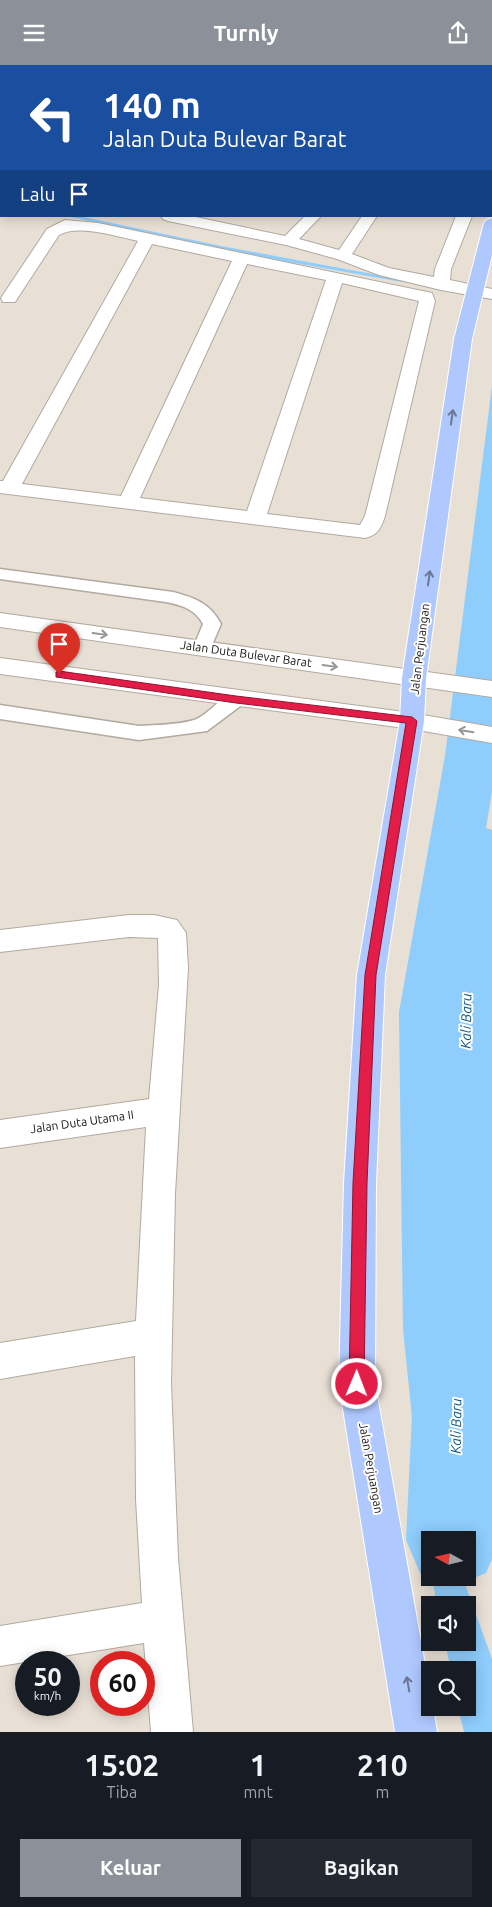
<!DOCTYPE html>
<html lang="id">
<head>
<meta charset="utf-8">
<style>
  :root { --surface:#171b24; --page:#242831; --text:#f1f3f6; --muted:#9ea1a6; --accent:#8c9099 }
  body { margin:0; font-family:Ubuntu,sans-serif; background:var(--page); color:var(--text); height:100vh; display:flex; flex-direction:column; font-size:19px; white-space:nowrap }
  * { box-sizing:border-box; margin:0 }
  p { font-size:16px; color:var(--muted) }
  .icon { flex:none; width:28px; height:28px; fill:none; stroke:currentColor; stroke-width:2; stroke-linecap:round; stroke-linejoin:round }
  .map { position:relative; height:1667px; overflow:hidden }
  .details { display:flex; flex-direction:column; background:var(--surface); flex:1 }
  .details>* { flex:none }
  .top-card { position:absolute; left:0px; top:0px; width:492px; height:152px; box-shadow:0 2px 12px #0003; background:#1a4fa0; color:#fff; overflow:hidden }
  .needle { width:32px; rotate:278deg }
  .buttons { position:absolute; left:421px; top:1466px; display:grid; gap:10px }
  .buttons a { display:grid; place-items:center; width:55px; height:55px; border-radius:0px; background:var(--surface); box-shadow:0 2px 12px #0003; font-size:25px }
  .speed { position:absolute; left:15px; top:1586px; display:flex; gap:10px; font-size:25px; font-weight:700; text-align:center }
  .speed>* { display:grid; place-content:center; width:65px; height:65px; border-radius:50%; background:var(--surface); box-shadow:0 2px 12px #0003; line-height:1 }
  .speed small { font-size:12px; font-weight:400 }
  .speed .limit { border:8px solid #d22; background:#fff; color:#111 }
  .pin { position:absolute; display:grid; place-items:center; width:42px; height:42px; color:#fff; margin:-51px -21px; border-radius:50% 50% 50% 0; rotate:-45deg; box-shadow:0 0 5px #0007 }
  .pin .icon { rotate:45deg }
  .me { position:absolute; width:55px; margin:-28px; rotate:1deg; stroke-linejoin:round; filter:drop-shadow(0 0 4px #0008) }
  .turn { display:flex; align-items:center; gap:18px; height:105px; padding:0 20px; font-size:22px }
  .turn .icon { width:65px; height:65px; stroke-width:2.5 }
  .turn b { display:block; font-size:35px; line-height:42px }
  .then { display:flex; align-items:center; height:48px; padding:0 20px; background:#0003; gap:10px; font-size:19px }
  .eta { display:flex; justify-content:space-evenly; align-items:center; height:85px; text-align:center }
  .eta b { font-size:30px; font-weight:700; line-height:35px }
  .primary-button { display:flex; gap:10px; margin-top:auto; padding:10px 20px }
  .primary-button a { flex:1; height:58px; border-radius:0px; background:var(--accent); color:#fff; font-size:20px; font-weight:700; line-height:58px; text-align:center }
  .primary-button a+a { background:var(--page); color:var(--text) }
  header { display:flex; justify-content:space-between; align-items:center; height:65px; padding:0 20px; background:var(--accent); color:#fff; font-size:22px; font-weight:700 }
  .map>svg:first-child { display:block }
  .water { fill:#8fcdfc }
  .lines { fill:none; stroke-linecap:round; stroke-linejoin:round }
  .stream { fill:#8fcdfc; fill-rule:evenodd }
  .river { fill:#8fcdfc; fill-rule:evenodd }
  .lane-casing { stroke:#b2a9a0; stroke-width:3 }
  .street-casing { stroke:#b2a9a0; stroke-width:2 }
  .primary-casing { stroke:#fff; stroke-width:2 }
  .lane { fill:#fff; fill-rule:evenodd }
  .street { fill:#fff; fill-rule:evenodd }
  .primary { fill:#afc8fd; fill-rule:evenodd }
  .oneway { stroke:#6b7792 }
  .oneway2 { stroke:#979593 }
  .route { fill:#e11d48; stroke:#92132f }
  .labels { text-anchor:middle; stroke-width:4; stroke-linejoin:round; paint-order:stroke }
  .street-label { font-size:12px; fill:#171310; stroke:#fff }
  .water-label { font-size:14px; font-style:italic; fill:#145a86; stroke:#fff }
</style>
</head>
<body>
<header><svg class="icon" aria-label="menu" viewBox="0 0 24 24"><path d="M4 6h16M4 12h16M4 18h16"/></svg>Turnly<svg class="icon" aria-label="share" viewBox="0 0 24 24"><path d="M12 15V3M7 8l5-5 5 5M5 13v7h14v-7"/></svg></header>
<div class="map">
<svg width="492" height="1667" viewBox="0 0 492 1667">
  <rect width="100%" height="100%" fill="#e8dfd5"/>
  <!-- water -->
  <g class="water">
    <path d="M492 321V726L456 951 436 1263 452 1475H430V1504L425 1480 403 1264 399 947 445 691Z"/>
    <path d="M432 1513H463L492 1594V1667H464L458 1643 468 1642V1605H451L445 1578H468V1540H437Z"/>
  </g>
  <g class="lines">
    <!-- stream -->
    <g class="stream">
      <rect x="0" y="135" width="1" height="4"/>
      <path d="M66 151H79L221 181 405 215 402 217 221 185Z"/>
    </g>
    <!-- river -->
    <path class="river" d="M471 758 492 765V1494L486 1508 453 1522 430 1512H468V1475H430V1512L420 1508 406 1475 439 782 448 765Z"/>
    <!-- lane casing -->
    <g class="lane-casing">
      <g id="lane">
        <path d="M0 504 173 527C195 533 210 538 221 559L209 587 202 589 195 587 193 583 203 559C195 544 181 540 166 537L0 514Z"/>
        <path d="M236 627 243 629 246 634 243 639 207 666 139 675 0 654V640L139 661C156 660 177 660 194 655 209 650 219 632 236 627Z"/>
      </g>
    </g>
    <!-- street casing -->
    <g class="street-casing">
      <g id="street">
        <path d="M240 0H259V1H241Z"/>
        <path d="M461 0H474V1H462Z"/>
        <rect x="0" y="8" width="1" height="8"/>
        <rect x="0" y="111" width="1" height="8"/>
        <path d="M161 151H191L285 171 305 151H321L299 174 339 185 362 151H377L352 189 389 203 434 212 435 204 456 151H472L451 204 450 215 492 224V234L441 225 379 210 337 194 286 180 168 156 163 154Z"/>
        <path d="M65 155 98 158 432 228 435 236 385 451C381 463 378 470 365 473L0 428V416H3L138 176C116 171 78 159 59 170L15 237H3L1 233 47 164ZM152 179 232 196 121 431 22 419ZM247 199 326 215 247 446 140 433ZM342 218 419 236 365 451 360 460 267 449Z"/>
        <path d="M0 548 492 616V632L0 562Z"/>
        <path d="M0 593 412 648 492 662V678L412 664 0 609Z"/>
        <path d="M129 850H154L177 855 186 868 188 903 175 1129 171 1318 178 1493 193 1667H151L144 1578 0 1601V1561L142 1538 136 1434 135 1291 0 1314V1278L136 1256 146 1062 0 1083V1055L149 1034 159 920 158 873 129 872 0 887V865Z"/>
      </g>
    </g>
    <!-- primary casing -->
    <g class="primary-casing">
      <path id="primary" d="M492 153V190L472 274 426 613 424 656 385 910 376 1118 375 1319 430 1627V1642H433L437 1667H395L339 1319 344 1118 357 910 400 656 402 613 454 274 484 158 487 155Z"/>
    </g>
    <!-- lane -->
    <use href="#lane" class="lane"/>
    <!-- street -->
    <use href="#street" class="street"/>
    <!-- primary -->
    <use href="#primary" class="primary"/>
  </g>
  <!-- one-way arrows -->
  <defs><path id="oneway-shaft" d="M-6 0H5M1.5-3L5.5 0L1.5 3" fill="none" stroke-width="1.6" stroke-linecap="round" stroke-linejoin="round" transform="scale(1.25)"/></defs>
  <g class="oneway">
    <use href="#oneway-shaft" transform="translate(452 352) rotate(-82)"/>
    <use href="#oneway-shaft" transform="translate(429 513) rotate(-82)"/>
    <use href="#oneway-shaft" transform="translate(408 1619) rotate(-100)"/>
  </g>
  <g class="oneway2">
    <use href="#oneway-shaft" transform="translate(100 569) rotate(8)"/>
    <use href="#oneway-shaft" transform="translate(330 601) rotate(8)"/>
    <use href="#oneway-shaft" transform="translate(466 666) rotate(-170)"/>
  </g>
  <!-- route -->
  <path class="route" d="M59 606 236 631 412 652 417 656 376 910 367 1118 364 1319 362 1324 357 1326 352 1324 349 1319 353 1118 365 910 406 658 236 638 56 612V607Z"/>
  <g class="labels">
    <!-- street labels -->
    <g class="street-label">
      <text transform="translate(420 584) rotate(-83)" y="4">Jalan Perjuangan</text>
      <text transform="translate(246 589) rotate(8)" y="4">Jalan Duta Bulevar Barat</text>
      <text transform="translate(82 1057) rotate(-8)" y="4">Jalan Duta Utama II</text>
      <text transform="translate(371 1403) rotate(80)" y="4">Jalan Perjuangan</text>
    </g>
    <!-- water labels -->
    <g class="water-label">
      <text transform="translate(466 956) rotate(-89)" y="5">Kali Baru</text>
      <text transform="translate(456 1361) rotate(-89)" y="5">Kali Baru</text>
    </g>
  </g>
</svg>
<div class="buttons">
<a><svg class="needle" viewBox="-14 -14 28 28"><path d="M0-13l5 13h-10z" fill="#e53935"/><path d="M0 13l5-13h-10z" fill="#9ea1a6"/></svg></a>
<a><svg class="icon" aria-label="sound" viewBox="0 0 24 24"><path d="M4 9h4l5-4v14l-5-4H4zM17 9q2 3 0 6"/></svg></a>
<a><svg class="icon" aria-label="search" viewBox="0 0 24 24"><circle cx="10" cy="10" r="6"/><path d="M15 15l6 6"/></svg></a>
</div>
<div class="speed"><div>50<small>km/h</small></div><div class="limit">60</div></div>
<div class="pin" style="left:59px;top:609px;background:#d93025"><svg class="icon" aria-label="arrive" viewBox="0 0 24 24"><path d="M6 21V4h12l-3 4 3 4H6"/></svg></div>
<svg class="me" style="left:357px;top:1319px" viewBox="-20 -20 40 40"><circle r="17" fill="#e11d48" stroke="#fff" stroke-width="3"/><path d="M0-11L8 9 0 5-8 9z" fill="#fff"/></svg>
<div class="top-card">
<div class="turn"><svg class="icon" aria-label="left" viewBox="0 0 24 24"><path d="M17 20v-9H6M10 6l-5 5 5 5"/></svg><div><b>140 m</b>Jalan Duta Bulevar Barat</div></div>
<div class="then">Lalu<svg class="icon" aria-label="arrive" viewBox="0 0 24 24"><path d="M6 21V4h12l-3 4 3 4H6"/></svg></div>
</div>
</div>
<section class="details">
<div class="eta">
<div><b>15:02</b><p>Tiba</p></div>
<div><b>1</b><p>mnt</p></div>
<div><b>210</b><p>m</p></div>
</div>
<div class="primary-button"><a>Keluar</a><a>Bagikan</a></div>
</section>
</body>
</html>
